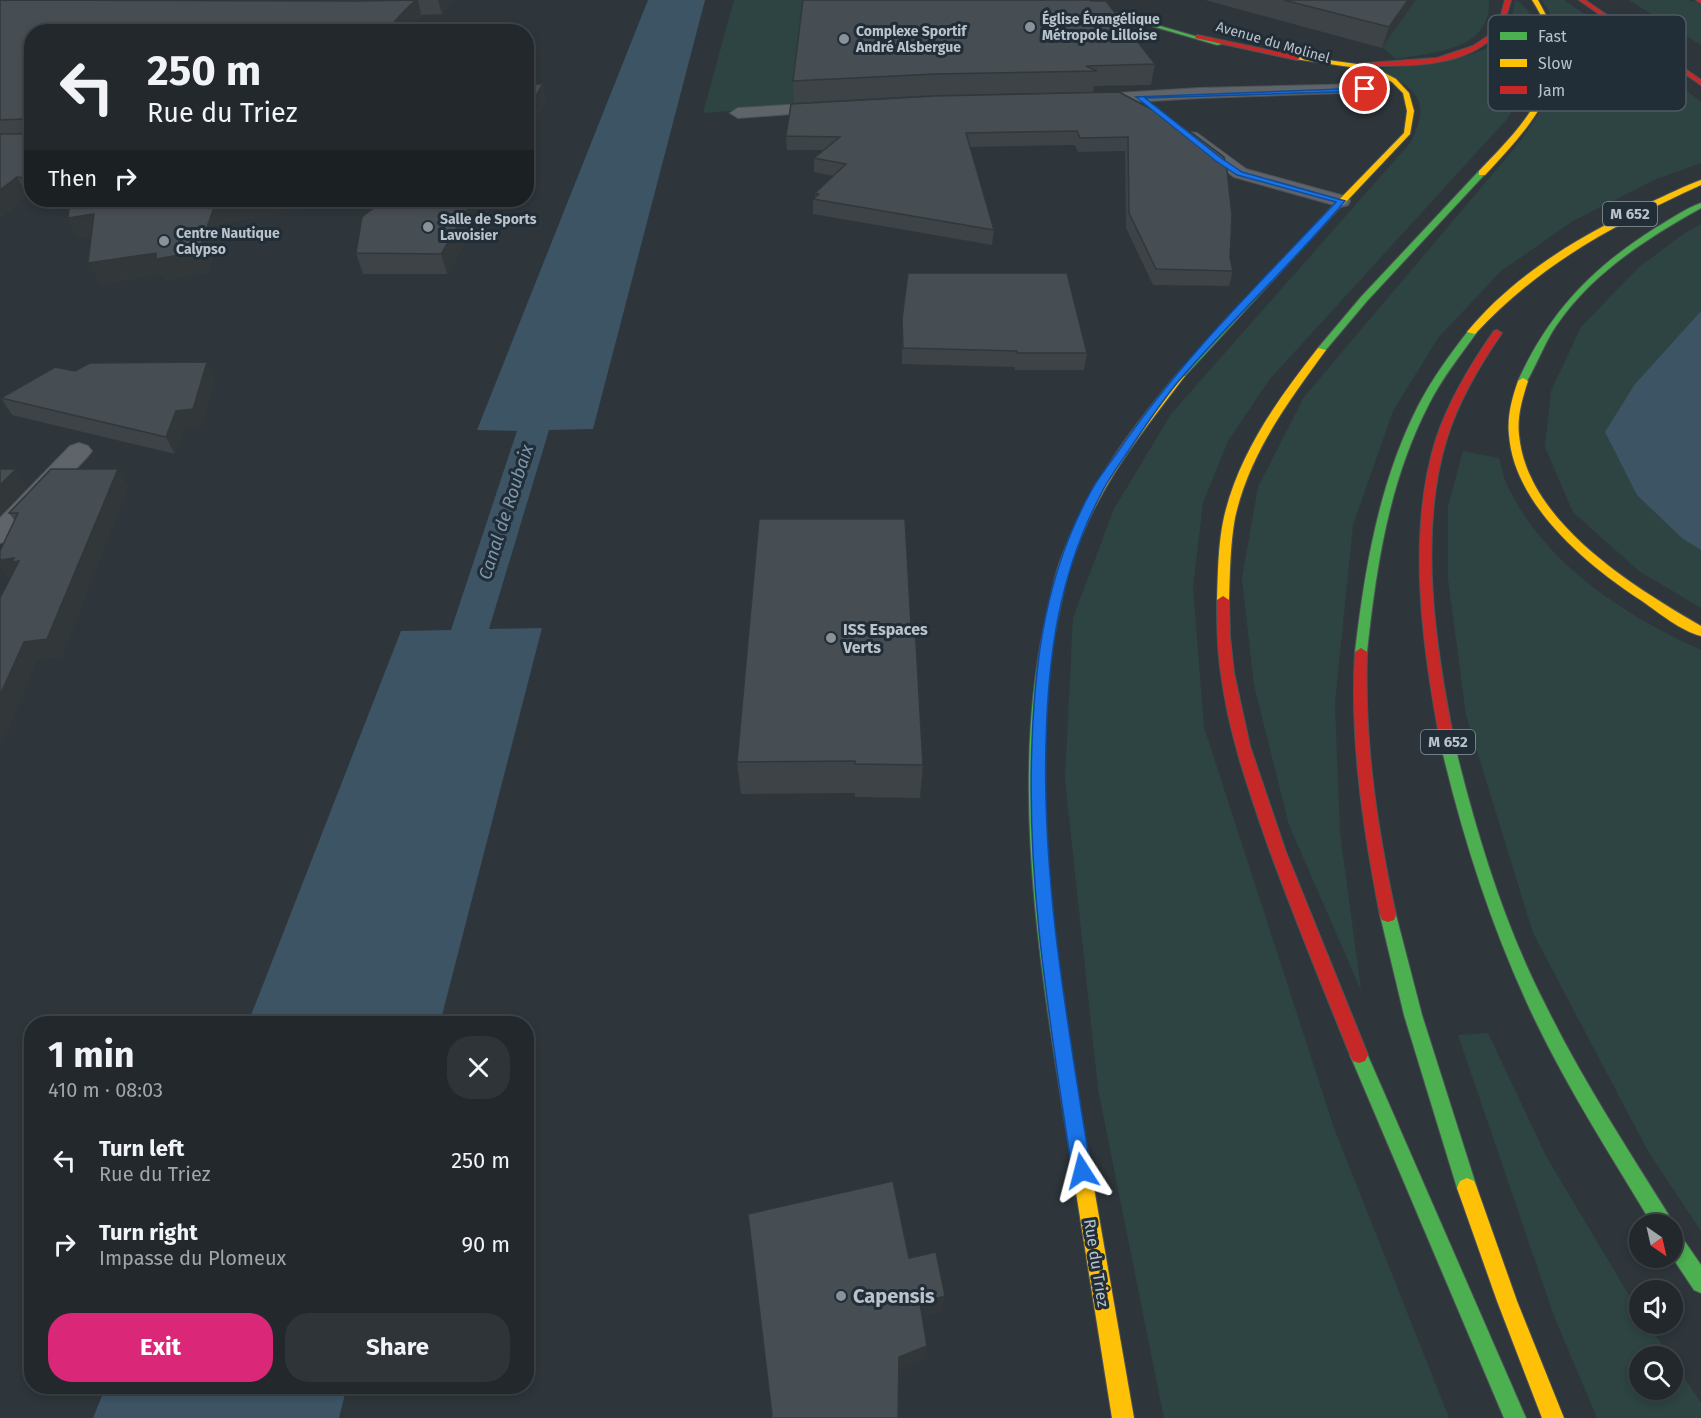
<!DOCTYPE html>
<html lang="en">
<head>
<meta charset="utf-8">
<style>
  :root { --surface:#22282c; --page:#2e3438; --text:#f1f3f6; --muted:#a2a6a9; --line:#3f4448; --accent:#db2777 }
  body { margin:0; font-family:"Fira Sans",sans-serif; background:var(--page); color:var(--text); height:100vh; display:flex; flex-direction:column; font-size:22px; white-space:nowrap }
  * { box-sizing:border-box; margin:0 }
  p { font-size:20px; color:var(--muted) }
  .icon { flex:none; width:33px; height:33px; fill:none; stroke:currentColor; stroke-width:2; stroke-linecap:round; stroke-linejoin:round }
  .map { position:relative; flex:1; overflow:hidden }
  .panel { position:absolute; left:24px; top:1016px; width:510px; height:378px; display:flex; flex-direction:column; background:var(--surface); border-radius:24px; box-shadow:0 3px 9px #0003,0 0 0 2px var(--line) }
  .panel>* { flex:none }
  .top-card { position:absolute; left:24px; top:24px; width:510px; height:183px; border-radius:24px; box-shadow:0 3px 9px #0003,0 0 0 2px var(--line); background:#22282c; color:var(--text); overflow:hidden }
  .needle { width:39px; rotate:146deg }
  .buttons { position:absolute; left:1629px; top:1214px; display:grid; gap:12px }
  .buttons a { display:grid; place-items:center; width:54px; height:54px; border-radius:50%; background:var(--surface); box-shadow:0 3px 9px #0003,0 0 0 2px var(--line); font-size:30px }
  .pin { position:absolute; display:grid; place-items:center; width:51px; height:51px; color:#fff; margin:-26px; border:3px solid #fff; border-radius:50%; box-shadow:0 2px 6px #0007 }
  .me { position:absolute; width:66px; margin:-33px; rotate:351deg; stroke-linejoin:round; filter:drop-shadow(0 0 4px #0008) }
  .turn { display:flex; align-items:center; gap:21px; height:126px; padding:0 24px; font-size:27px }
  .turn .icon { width:78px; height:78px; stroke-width:2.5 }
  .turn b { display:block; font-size:42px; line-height:51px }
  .then { display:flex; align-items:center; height:57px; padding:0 24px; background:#0003; gap:12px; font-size:22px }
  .round { display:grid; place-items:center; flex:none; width:63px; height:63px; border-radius:24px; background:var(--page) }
  .headline { display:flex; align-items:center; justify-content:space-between; height:102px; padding:0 24px }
  h1 { font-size:36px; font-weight:700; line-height:45px }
  .action { display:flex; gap:12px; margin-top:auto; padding:12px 24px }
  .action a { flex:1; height:69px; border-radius:24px; background:var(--accent); color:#fff; font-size:24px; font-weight:700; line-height:69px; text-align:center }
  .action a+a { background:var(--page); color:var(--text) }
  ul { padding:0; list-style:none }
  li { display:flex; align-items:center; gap:18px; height:84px; padding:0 24px }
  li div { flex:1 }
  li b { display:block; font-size:22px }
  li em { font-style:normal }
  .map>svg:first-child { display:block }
  .green { fill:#2d4443 }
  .water { fill:#3d5465 }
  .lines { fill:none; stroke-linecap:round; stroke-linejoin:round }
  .street-casing { stroke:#4d5256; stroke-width:2 }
  .fast-casing { stroke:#4d5256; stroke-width:2 }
  .slow-casing { stroke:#4d5256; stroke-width:2 }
  .jam-casing { stroke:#4d5256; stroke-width:2 }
  .street { fill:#5e6469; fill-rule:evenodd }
  .fast { fill:#4caf50; fill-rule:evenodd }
  .slow { fill:#ffc107; fill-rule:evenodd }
  .jam { fill:#c62828; fill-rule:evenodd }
  .wall { fill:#3d4347 }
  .shaded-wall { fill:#32373a }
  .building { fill:#474e53; stroke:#32373a; stroke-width:1.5 }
  .route { fill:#1a73e8; stroke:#114b97; stroke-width:1.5 }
  .poi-dot { fill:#899299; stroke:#212d37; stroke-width:2 }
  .labels { text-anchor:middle; stroke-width:6; stroke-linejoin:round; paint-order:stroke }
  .far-poi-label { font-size:14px; font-weight:bold; fill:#bac3cb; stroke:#212d37; text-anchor:start }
  .far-street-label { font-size:14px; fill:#bac3cb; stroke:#212d37 }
  .shield { fill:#212d37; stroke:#8c969f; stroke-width:1.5 }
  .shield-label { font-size:15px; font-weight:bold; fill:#bac3cb }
  .poi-label { font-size:16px; font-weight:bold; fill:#bac3cb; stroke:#212d37; text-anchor:start }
  .street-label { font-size:16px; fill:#bac3cb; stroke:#212d37 }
  .water-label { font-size:18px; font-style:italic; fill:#7c97ac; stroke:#212d37 }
  .near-poi-label { font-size:20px; font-weight:bold; fill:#bac3cb; stroke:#212d37; text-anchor:start }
  .key { fill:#212d37; stroke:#4f5a63; stroke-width:1.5 }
  .key-label { font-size:16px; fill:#bac3cb }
</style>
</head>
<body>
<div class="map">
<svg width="1701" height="1418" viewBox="0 0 1701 1418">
  <rect width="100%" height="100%" fill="#2e363b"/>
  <!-- green -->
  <g class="green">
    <path d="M734 0H954L977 87V98L885 99 703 113Z"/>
    <path d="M1408 0H1489C1491 51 1434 52 1396 59L1382 47Z"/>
    <path d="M1515 0C1540 13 1544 51 1533 75 1527 90 1516 104 1507 119L1269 380 1228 441 1203 503 1193 587 1204 727 1334 1128 1449 1418H1164L1098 1089 1065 779 1073 618 1114 509 1171 414 1411 142C1432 99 1416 90 1380 69 1410 65 1485 61 1504 35 1511 25 1513 12 1515 0Z"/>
    <path d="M1541 0H1564L1640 53 1701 102V163L1654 180 1573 221 1501 271 1438 338 1393 411 1353 525 1335 704 1340 833 1361 990 1289 825 1254 685 1242 578 1258 487 1304 397 1513 150C1549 103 1584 55 1541 0Z"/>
    <path d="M1629 0H1688L1701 3V45Z"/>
    <path d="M1701 224V311L1635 384 1683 539 1701 550V608L1639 571 1573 512 1545 447 1551 391 1581 327 1639 267 1685 233Z"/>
    <path d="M1463 451 1499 458C1502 468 1504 480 1509 489 1547 566 1626 616 1701 650V1231L1648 1151 1533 933 1466 715 1448 579V506Z"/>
    <path d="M1488 1033 1546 1156 1639 1312 1640 1323H1647L1669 1356H1640V1389H1672L1673 1361 1701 1403V1418H1597L1554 1316 1458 1035Z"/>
  </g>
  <!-- water -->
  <g class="water">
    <path d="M648 0H705L593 429 549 430 489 629 542 628 440 1023H248L401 631 451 630 517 431 477 430Z"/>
    <path d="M1701 311V550L1683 539 1637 495 1605 432 1635 384Z"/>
    <path d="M106 1386H347L339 1418H93Z"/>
  </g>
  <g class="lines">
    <!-- street casing -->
    <g class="street-casing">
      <g id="street">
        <path d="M1365 84 1373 89 1370 92 1200 98 1085 105 1077 100 1085 95 1200 88Z"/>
        <path d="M835 102 843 107 841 110 738 118 730 113 738 108Z"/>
        <path d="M1191 132 1197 133 1246 169 1348 197 1350 201 1348 205 1341 207 1234 177 1185 141 1183 137Z"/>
        <path d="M79 443 88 446 92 451 88 456 10 540 0 543V518L70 446Z"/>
      </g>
    </g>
    <!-- fast casing -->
    <g class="fast-casing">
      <g id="fast">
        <path d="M1062 0H1071L1222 44 1217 45Z"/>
        <path d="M1479 171 1486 173 1367 301 1324 352H1318V348L1361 297Z"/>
        <path d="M1337 201 1344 203 1183 378H1177V374Z"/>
        <path d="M1701 203V208C1647 238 1591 274 1556 326 1544 344 1537 364 1526 383H1520L1518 381C1549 312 1593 267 1657 227 1671 219 1686 208 1701 203Z"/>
        <path d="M1469 330 1477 332C1460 356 1442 378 1429 404 1389 481 1376 567 1367 652L1366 655H1356L1355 652C1365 567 1379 483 1418 406 1432 379 1450 354 1469 330Z"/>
        <path d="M1050 623 1056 627C1024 792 1058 978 1086 1142L1084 1149 1077 1151 1070 1149 1068 1142C1042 978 1009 791 1044 627Z"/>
        <path d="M1449 745 1454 746 1456 750C1478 839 1505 927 1547 1008 1583 1081 1627 1148 1670 1217L1673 1224 1672 1225 1652 1224C1611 1156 1568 1089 1534 1018 1493 932 1464 842 1442 750L1444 746Z"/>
        <path d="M1388 908 1394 910 1396 915 1422 1015 1477 1188 1474 1195 1467 1198 1460 1195 1457 1188 1404 1015 1380 915 1382 910Z"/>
        <path d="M1359 1047 1365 1049 1526 1418H1504L1350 1055 1353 1049Z"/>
        <path d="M1672 1230 1679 1233 1701 1265V1293L1694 1290 1672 1257Z"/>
      </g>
    </g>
    <!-- slow casing -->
    <g class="slow-casing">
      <g id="slow">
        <path d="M1532 0H1538C1542 8 1547 16 1551 25 1574 84 1521 136 1485 175H1479V171C1515 133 1568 83 1545 25 1542 16 1537 8 1532 0Z"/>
        <path d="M1297 56 1357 64 1379 70 1396 79 1409 93 1414 111 1410 134 1343 205 1336 203 1404 133 1407 111 1403 93 1392 82 1375 73 1357 68 1295 59Z"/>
        <path d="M1701 180V185C1614 225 1541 263 1475 334L1467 332C1515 273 1584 234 1651 202 1667 195 1684 186 1701 180Z"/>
        <path d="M1318 348 1326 350C1288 402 1249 454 1235 518 1230 545 1230 573 1229 600L1223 604 1219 603 1217 600C1218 572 1218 544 1224 517 1239 453 1278 399 1318 348Z"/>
        <path d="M1177 374 1185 376C1137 439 1097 487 1071 564 1064 585 1061 606 1056 627L1054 630H1046L1044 627C1049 606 1052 585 1059 564 1084 493 1128 432 1177 374Z"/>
        <path d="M1523 378 1528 381C1522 399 1517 417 1519 435 1527 522 1634 587 1701 626V636C1681 631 1659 613 1642 601 1588 566 1514 505 1509 435 1507 416 1512 398 1518 381Z"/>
        <path d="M1077 1133 1084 1135 1086 1142 1134 1418H1112L1068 1142 1070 1135Z"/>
        <path d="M1467 1178 1474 1181 1477 1188 1517 1301 1564 1418H1542L1497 1301 1457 1188 1460 1181Z"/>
      </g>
    </g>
    <!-- jam casing -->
    <g class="jam-casing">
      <g id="jam">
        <path d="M1505 0H1511C1507 15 1504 26 1493 37 1466 64 1418 66 1382 66 1374 66 1363 67 1355 64L1437 58 1473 46 1488 36 1499 23Z"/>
        <path d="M1579 0H1585L1701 80V85Z"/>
        <path d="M1696 0H1701V3Z"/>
        <path d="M1197 35 1297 56 1300 58 1297 60 1195 38Z"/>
        <path d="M1497 330 1502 333C1479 366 1459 400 1447 438 1417 534 1436 653 1456 750L1454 754H1444L1442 750C1423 653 1406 535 1436 439 1449 400 1470 365 1494 331Z"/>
        <path d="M1223 596 1229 600 1230 637 1234 673 1250 746 1286 852 1368 1055 1365 1061 1359 1063 1353 1061 1350 1055C1322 985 1293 915 1267 843 1248 788 1228 731 1221 673 1217 648 1217 624 1217 600Z"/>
        <path d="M1361 648 1367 652C1364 742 1377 828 1396 915L1394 920 1388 922 1382 920 1380 915C1363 828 1350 741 1355 652Z"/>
      </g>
    </g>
    <!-- street -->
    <use href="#street" class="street"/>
    <!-- fast -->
    <use href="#fast" class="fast"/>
    <!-- slow -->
    <use href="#slow" class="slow"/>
    <!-- jam -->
    <use href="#jam" class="jam"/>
  </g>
  <!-- wall -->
  <g class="wall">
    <path d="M0 0H454L442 14 421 15 404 32H32V197L27 196 0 218Z"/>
    <path d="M803 0 1155 64 1151 85 1094 86 1093 92 934 95 794 103 793 81Z"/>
    <path d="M1205 0H1416L1382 48Z"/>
    <path d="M526 84H543L546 101 536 120 526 119Z"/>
    <path d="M1119 92 1230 258 1233 271 1229 286 1153 285 1126 228 1125 151 1078 152 1075 145 970 147 994 230 992 245 813 214V199L815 198V193L833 176 814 172V158L824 150H787L786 136Z"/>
    <path d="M46 200H297L299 210 224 222 208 273 166 280 163 274 99 284 91 236 79 238 68 218 70 204Z"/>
    <path d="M377 200H490L447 274H363L356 253 380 203Z"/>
    <path d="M902 319 1087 353 1084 370H1015V367L902 364Z"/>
    <path d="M207 362 215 378 202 426 185 428 175 454 12 415 1 398 75 371Z"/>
    <path d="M128 486 61 657 37 660 0 747V598L10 578 9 579 0 567V551L15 521 9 513Z"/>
    <path d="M911 625 923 765 920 798 855 797V793L741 794 737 762Z"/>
  </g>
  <!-- shaded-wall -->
  <g class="shaded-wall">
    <path d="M416 0H418L421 15 404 32H385L405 10Z"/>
    <path d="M438 0H454L442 14Z"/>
    <path d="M1408 0H1416L1382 48 1389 27Z"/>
    <path d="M543 84 546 101 536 120 532 102Z"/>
    <path d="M526 121 529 132 526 136Z"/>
    <path d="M17 177 27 196 0 218V190Z"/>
    <path d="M232 200H297L299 210 224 222 208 273 166 280 163 274 99 284 88 263 216 202Z"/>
    <path d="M473 200H490L447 274 441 254Z"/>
    <path d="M94 214 104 234 79 238 68 218Z"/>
    <path d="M207 362 215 378 202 426 185 428 175 454 166 437 176 411Z"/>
    <path d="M16 469 27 487 0 515V485Z"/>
    <path d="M118 469 128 486 61 657 37 660 0 747V695L24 642Z"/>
    <path d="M14 558 19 561 23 577 9 579 0 567V560Z"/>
    <path d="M945 1296 942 1312 917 1319 920 1303Z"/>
    <path d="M927 1346 924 1361 897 1371 899 1357Z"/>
  </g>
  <!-- building -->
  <g class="building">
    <path d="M0 0 361 1 416 0 405 10 385 32H32V179L17 177 0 190V134H22L25 122 22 119 0 120Z"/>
    <path d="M803 0H1091V1H1106L1155 64 1086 66 1097 71 935 74 793 81Z"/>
    <path d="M1284 0H1408L1389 27Z"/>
    <path d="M526 84H543L532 102 526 101Z"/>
    <path d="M1119 92 1181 125 1224 157 1227 170 1232 216 1230 258 1233 271 1156 269 1129 213 1128 137 1080 138 1077 131 966 133 994 230 813 199 819 194 815 193 846 164 814 158 840 137 786 136 791 104 935 96Z"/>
    <path d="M70 200H232L216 202 198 252 156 259V253L88 263 94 214 68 218Z"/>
    <path d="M384 200H473L441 254 356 253 362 217Z"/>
    <path d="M908 273H1067L1087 353H1017V351L903 348 902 319Z"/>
    <path d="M207 362 193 409 176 411 166 437 1 398 55 367 75 371 90 363Z"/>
    <path d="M0 469H16L0 485Z"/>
    <path d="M51 469H118L47 639 24 642 0 695V598L19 561 12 562 14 558 0 560V551L18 513H9Z"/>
    <path d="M759 519H905L911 625 915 626 923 765 855 764V761L737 762Z"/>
    <path d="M893 1181 909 1258 936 1252 945 1296 920 1303 927 1346 899 1357 898 1418H771L772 1415 748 1214Z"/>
  </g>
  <!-- route -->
  <path class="route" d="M1367 88 1365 91 1145 98 1221 158 1242 172 1345 201C1292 264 1231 320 1177 383 1159 405 1143 429 1127 453 1118 466 1108 480 1101 494 1059 574 1048 655 1046 743 1042 888 1069 1029 1091 1171L1088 1178 1082 1180 1075 1178 1072 1171C1051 1028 1026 887 1032 743 1035 655 1047 572 1090 493 1097 479 1108 466 1117 453 1179 361 1260 283 1336 202L1237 175 1216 161 1136 97Z"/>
  <!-- markers -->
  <g class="poi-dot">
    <circle cx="1030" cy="27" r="6"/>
    <circle cx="844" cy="39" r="6"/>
    <circle cx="428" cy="227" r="6"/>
    <circle cx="164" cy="241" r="6"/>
    <circle cx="831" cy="638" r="6"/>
    <circle cx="841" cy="1296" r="6"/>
  </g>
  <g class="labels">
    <!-- far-poi labels -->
    <g class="far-poi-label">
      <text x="1042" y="24">Église Évangélique<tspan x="1042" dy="16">Métropole Lilloise</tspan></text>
      <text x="856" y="36">Complexe Sportif<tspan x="856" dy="16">André Alsbergue</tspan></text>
      <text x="440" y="224">Salle de Sports<tspan x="440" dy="16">Lavoisier</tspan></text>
      <text x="176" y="238">Centre Nautique<tspan x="176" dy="16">Calypso</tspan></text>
    </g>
    <!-- far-street labels -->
    <g class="far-street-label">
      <text transform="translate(1273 42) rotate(16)" y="5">Avenue du Molinel</text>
    </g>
    <!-- shield labels -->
    <g class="shield">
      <rect x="1603" y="202" width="54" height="24" rx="4.5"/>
      <rect x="1421" y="730" width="54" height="24" rx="4.5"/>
    </g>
    <g class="shield-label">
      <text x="1630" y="219">M 652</text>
      <text x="1448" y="747">M 652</text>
    </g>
    <!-- poi labels -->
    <g class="poi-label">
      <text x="843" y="635">ISS Espaces<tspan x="843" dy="18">Verts</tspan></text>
    </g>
    <!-- street labels -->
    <g class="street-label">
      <text transform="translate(1097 1263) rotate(81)" y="6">Rue du Triez</text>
    </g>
    <!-- water labels -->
    <g class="water-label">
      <text transform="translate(506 512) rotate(-72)" y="6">Canal de Roubaix</text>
    </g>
    <!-- near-poi labels -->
    <g class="near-poi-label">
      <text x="853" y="1303">Capensis</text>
    </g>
  </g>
  <!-- legend -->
  <rect x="1488" y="15" width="198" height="96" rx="9" class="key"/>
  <rect x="1500" y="32" width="27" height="8" fill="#4caf50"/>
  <rect x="1500" y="59" width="27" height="8" fill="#ffc107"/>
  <rect x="1500" y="86" width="27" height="8" fill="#c62828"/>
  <g class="key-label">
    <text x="1538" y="42">Fast</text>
    <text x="1538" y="69">Slow</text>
    <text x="1538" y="96">Jam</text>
  </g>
</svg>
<div class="buttons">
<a><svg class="needle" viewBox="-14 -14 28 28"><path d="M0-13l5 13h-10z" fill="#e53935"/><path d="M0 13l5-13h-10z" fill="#a2a6a9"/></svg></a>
<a><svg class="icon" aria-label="sound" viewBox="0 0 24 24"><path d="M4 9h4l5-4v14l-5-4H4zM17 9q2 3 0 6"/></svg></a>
<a><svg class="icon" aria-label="search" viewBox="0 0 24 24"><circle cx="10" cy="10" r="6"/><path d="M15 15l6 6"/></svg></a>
</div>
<div class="pin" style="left:1365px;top:89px;background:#d93025"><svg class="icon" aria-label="arrive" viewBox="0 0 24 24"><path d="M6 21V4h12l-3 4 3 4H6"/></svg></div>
<svg class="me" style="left:1082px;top:1171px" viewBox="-20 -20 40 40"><path d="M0-17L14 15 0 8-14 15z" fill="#1a73e8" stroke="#fff" stroke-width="4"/></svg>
<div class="top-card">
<div class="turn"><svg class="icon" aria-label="left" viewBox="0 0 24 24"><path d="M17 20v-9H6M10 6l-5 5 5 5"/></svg><div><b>250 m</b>Rue du Triez</div></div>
<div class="then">Then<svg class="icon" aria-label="right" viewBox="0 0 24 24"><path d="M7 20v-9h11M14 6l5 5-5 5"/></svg></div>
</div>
<section class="panel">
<div class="headline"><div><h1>1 min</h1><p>410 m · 08:03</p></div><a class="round"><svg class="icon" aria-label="close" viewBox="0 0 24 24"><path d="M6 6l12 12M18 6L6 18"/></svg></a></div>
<ul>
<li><svg class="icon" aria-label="left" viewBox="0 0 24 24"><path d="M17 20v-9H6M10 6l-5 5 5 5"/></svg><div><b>Turn left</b><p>Rue du Triez</p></div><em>250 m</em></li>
<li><svg class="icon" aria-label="right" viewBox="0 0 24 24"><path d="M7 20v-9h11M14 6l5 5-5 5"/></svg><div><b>Turn right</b><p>Impasse du Plomeux</p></div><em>90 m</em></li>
</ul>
<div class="action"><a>Exit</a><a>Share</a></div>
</section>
</div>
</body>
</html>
